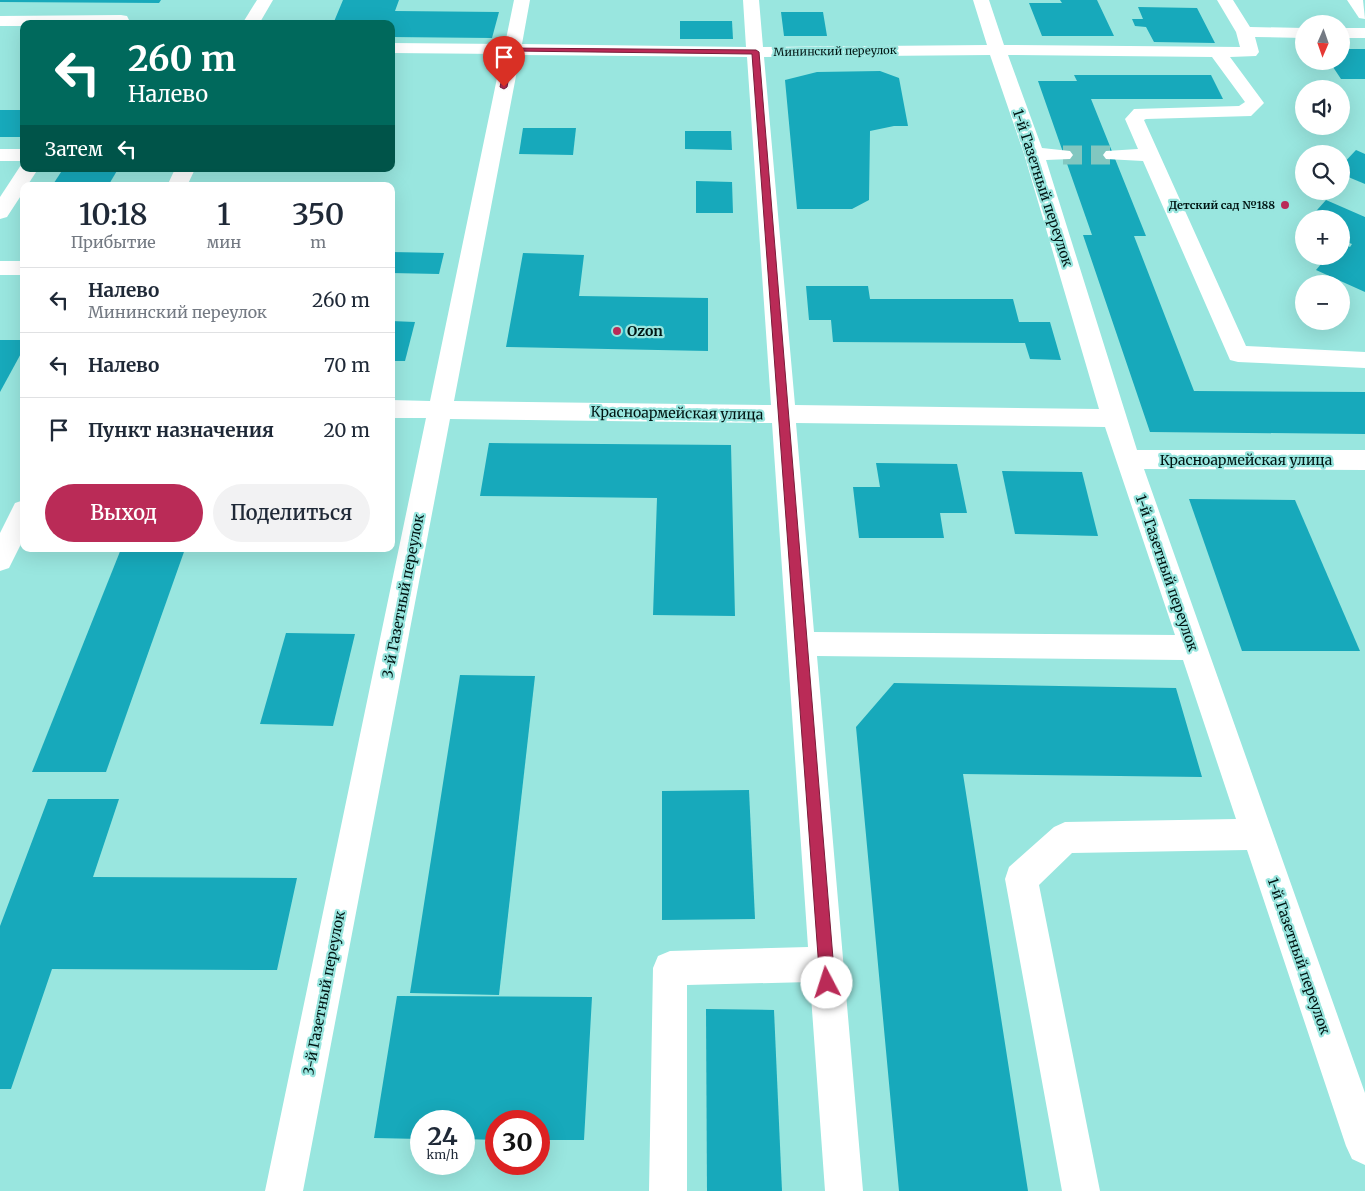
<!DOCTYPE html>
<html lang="ru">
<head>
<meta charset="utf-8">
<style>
  :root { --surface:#fff; --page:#f2f2f3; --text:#1f2937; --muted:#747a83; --line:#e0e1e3; --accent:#ba2b57 }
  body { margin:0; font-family:Merriweather,serif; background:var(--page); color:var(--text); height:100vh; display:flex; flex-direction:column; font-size:19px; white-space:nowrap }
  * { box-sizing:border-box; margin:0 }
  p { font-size:16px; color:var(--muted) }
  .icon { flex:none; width:28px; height:28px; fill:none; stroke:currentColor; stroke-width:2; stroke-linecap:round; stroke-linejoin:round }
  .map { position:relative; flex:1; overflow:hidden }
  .drawer { position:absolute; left:20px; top:182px; width:375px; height:370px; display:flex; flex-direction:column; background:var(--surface); border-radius:10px; box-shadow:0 5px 20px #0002 }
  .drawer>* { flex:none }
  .hud { position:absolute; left:20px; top:20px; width:375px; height:152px; border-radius:10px; box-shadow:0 5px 20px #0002; background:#00695c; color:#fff; overflow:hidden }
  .needle { width:32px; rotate:182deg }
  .buttons { position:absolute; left:1295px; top:15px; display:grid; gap:10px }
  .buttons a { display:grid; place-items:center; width:55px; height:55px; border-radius:50%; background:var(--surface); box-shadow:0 5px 20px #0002; font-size:25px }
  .speed { position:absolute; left:410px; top:1110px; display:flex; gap:10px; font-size:25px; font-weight:700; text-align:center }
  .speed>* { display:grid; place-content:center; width:65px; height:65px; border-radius:50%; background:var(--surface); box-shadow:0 5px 20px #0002; line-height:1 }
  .speed small { font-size:12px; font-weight:400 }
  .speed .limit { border:8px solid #d22; background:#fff; color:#111 }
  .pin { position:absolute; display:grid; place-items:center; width:42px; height:42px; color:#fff; margin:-51px -21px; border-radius:50% 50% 50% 0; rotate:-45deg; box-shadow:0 0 5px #0007 }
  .pin .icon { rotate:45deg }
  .me { position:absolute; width:55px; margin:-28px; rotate:355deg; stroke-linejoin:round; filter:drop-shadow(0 0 4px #0008) }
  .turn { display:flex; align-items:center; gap:18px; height:105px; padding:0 25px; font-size:22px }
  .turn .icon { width:65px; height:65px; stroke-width:2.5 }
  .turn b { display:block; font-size:35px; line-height:42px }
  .then { display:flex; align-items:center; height:48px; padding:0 25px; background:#0003; gap:10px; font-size:19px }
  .eta { display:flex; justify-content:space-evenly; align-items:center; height:85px; text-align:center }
  .eta b { font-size:30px; font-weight:600; line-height:35px }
  .button { display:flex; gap:10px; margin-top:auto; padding:10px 25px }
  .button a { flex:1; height:58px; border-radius:30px; background:var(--accent); color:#fff; font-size:20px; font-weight:600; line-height:58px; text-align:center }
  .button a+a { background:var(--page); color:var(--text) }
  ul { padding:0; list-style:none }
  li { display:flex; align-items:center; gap:15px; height:65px; padding:0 25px; border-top:1px solid var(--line) }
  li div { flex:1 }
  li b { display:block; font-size:19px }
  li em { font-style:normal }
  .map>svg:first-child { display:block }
  .building { fill:#17a9bb }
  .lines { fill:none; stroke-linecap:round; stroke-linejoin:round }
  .minor-tunnel { stroke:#82c7c0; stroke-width:19; stroke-dasharray:19 9; stroke-linecap:butt }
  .minor { fill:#fff; fill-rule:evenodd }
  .route { fill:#ba2b57; stroke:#791c39 }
  .poi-dot { fill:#ba2b57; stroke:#99e6df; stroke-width:2 }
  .labels { text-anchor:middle; stroke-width:4.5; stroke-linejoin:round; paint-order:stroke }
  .far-street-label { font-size:11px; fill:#001513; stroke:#99e6df }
  .far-poi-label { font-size:11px; font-weight:bold; fill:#001513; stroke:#99e6df; text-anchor:end }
  .street-label { font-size:14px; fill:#001513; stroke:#99e6df }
  .poi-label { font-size:14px; font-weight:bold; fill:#001513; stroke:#99e6df; text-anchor:start }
</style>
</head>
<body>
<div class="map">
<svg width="1365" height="1191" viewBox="0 0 1365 1191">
  <rect width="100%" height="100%" fill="#99e6df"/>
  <!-- building -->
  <g class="building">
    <path d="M0 0H161L159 3 0 2Z"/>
    <path d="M343 0H399L395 11 499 12 492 38 391 37V24H333Z"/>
    <path d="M1060 0H1097L1114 36H1042L1029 3H1062Z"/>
    <path d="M1138 7 1197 8 1215 43 1154 42 1146 27 1135 26 1132 19H1143Z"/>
    <path d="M781 12H823L827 36H784Z"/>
    <path d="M151 21H198L197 24H149Z"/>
    <path d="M680 21H732L733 39H680Z"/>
    <path d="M1341 49H1365V79H1341L1329 61H1341Z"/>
    <path d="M880 71 899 78 908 126H894L870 131 869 200 852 209H797L785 80 817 72Z"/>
    <path d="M1074 75H1211L1223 99H1091L1146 236H1134L1194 391 1365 392V434L1150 432 1083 235H1092L1038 81H1077Z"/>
    <rect x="0" y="110" width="24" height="27"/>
    <path d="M523 128H576L573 155 519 154Z"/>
    <path d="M685 131H731L732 150 685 149Z"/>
    <path d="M1356 150 1365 154V184L1341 174V166Z"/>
    <path d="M63 169H118L108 186H52Z"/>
    <path d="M696 181 732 182 733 213H696Z"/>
    <path d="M1326 200 1365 217V292L1316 270 1328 256H1341V243L1350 247 1352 244 1341 240V219H1309Z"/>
    <path d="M391 252 444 253 439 274 391 273Z"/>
    <path d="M523 253 584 255 579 296 708 298V351L506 347Z"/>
    <path d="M806 286H868L870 299H1013L1019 322H1050L1061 360 1030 359 1025 343 833 342 831 320H809Z"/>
    <path d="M391 321 415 322 405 361H391Z"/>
    <path d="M0 340H24V348L0 392Z"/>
    <path d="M489 443 731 445 735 616 653 615 657 498 480 496Z"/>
    <path d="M876 463 957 464 967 513H940L944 538H859L853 487H880Z"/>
    <path d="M1002 471 1082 472 1098 536 1015 534Z"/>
    <path d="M1189 499 1295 500 1360 651H1242Z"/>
    <path d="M121 549H185L106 772H32Z"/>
    <path d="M286 633 355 634 333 726 260 724Z"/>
    <path d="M460 675 535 676 499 995 410 993Z"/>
    <path d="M894 683 1176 688 1202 777 963 774 1028 1191H899L856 727Z"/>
    <path d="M749 790 755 919 662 920V791Z"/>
    <path d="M48 799H119L93 877 297 878 277 970 52 969 11 1089H0V926Z"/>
    <path d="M397 996 592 997 584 1140H539V1121H496V1140L464 1139V1121H421V1139L374 1138Z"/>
    <path d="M706 1009 774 1010 782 1191H707Z"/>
  </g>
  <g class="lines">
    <!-- minor-tunnel -->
    <path class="minor-tunnel" d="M1063 155H1113"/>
    <!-- minor -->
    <g class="minor">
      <path d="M257 0H273L259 24H242Z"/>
      <path d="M514 0H530L522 44 746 47 743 0H759L763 47 987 45 973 0H989L1004 45 1240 47 1236 32 1217 0H1233L1250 27 1304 28V38L1255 37 1259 52 1256 56 1230 57 1264 103 1251 116 1146 119 1144 120 1246 346 1365 352V368L1238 362 1230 360 1143 161 1106 159 1103 155 1106 151 1138 149 1125 119 1134 109 1239 106 1245 102 1212 57 1008 55 1042 148 1070 151 1073 155 1070 159 1046 160 1137 450H1365V470L1144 469 1365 1093V1165L1352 1159 1346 1146 1247 850 1072 853 1039 885 1100 1191H1062L1005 879 1009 867 1054 827 1065 822 1236 819 1183 660 817 656 863 1191H825L810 982 687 985V1191H649L653 968 658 956 670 951 808 947 772 423 450 419 303 1191H265L426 418H391V400L430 401 502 54 391 53V43L505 44ZM520 55 747 57 771 405 454 401ZM990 55 1024 154 1099 409 795 405 764 57ZM796 423 1105 427 1175 635 814 632Z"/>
      <path d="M1347 0H1363L1365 19 1359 18Z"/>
      <path d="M121 15 127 16 129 20 128 24H24V26H0V16Z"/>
      <rect x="1341" y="28" width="24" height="10"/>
      <rect x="0" y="149" width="24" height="12"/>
      <path d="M24 164V169H38L27 186H24V191L7 217 0 219V197L21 165Z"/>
      <path d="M175 169H195L187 186H167Z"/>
      <rect x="0" y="261" width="24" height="14"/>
      <path d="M24 500V538L9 568 0 571V533L15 503Z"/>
    </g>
  </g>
  <!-- route -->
  <path class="route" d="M509 48 756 50 759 52 835 983 832 988 827 991 822 988 820 983 752 54 514 51 507 87 504 89 500 87Z"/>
  <!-- markers -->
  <g class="poi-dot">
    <circle cx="1285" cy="205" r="5"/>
    <circle cx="617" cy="331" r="5"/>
  </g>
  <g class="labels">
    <!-- far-street labels -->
    <g class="far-street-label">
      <text transform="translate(835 51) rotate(-1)" y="4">Мининский переулок</text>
    </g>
    <!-- far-poi labels -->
    <g class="far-poi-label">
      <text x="1275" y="209">Детский сад №188</text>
    </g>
    <!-- street labels -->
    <g class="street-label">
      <text transform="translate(1043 188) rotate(72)" y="5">1-й Газетный переулок</text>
      <text transform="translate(677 413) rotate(1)" y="5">Красноармейская улица</text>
      <text x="1246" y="465">Красноармейская улица</text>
      <text transform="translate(1167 573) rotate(71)" y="5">1-й Газетный переулок</text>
      <text transform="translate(403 596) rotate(-79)" y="5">3-й Газетный переулок</text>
      <text transform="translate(1299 956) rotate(71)" y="5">1-й Газетный переулок</text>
      <text transform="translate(324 993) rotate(-79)" y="5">3-й Газетный переулок</text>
    </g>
    <!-- poi labels -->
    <g class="poi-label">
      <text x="627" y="336">Ozon</text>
    </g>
  </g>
</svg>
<div class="buttons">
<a><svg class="needle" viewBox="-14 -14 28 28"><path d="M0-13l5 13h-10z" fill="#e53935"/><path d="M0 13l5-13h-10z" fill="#747a83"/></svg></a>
<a><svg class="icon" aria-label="sound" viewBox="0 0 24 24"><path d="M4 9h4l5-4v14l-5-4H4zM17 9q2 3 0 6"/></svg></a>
<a><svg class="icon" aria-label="search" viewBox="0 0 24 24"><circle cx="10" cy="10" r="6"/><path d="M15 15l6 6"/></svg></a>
<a>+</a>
<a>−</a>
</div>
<div class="speed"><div>24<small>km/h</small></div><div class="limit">30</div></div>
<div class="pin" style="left:504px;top:87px;background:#d93025"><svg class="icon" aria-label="arrive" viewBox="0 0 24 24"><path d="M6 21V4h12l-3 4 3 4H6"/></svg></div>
<svg class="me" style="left:827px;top:983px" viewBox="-20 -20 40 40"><circle r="19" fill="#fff"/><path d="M0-13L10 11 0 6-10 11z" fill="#ba2b57"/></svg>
<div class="hud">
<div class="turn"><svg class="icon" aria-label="left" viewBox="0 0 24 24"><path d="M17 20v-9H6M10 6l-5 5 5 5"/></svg><div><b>260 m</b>Налево</div></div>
<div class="then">Затем<svg class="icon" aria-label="left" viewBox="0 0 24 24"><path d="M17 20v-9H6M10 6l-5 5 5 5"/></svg></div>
</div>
<section class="drawer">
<div class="eta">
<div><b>10:18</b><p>Прибытие</p></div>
<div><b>1</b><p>мин</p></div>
<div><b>350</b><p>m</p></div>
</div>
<ul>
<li><svg class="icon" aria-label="left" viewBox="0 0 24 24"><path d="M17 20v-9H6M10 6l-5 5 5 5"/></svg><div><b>Налево</b><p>Мининский переулок</p></div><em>260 m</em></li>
<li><svg class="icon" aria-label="left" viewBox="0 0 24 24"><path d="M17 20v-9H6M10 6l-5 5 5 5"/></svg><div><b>Налево</b></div><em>70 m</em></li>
<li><svg class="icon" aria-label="arrive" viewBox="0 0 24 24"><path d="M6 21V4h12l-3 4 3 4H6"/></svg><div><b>Пункт назначения</b></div><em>20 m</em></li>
</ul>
<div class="button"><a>Выход</a><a>Поделиться</a></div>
</section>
</div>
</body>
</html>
